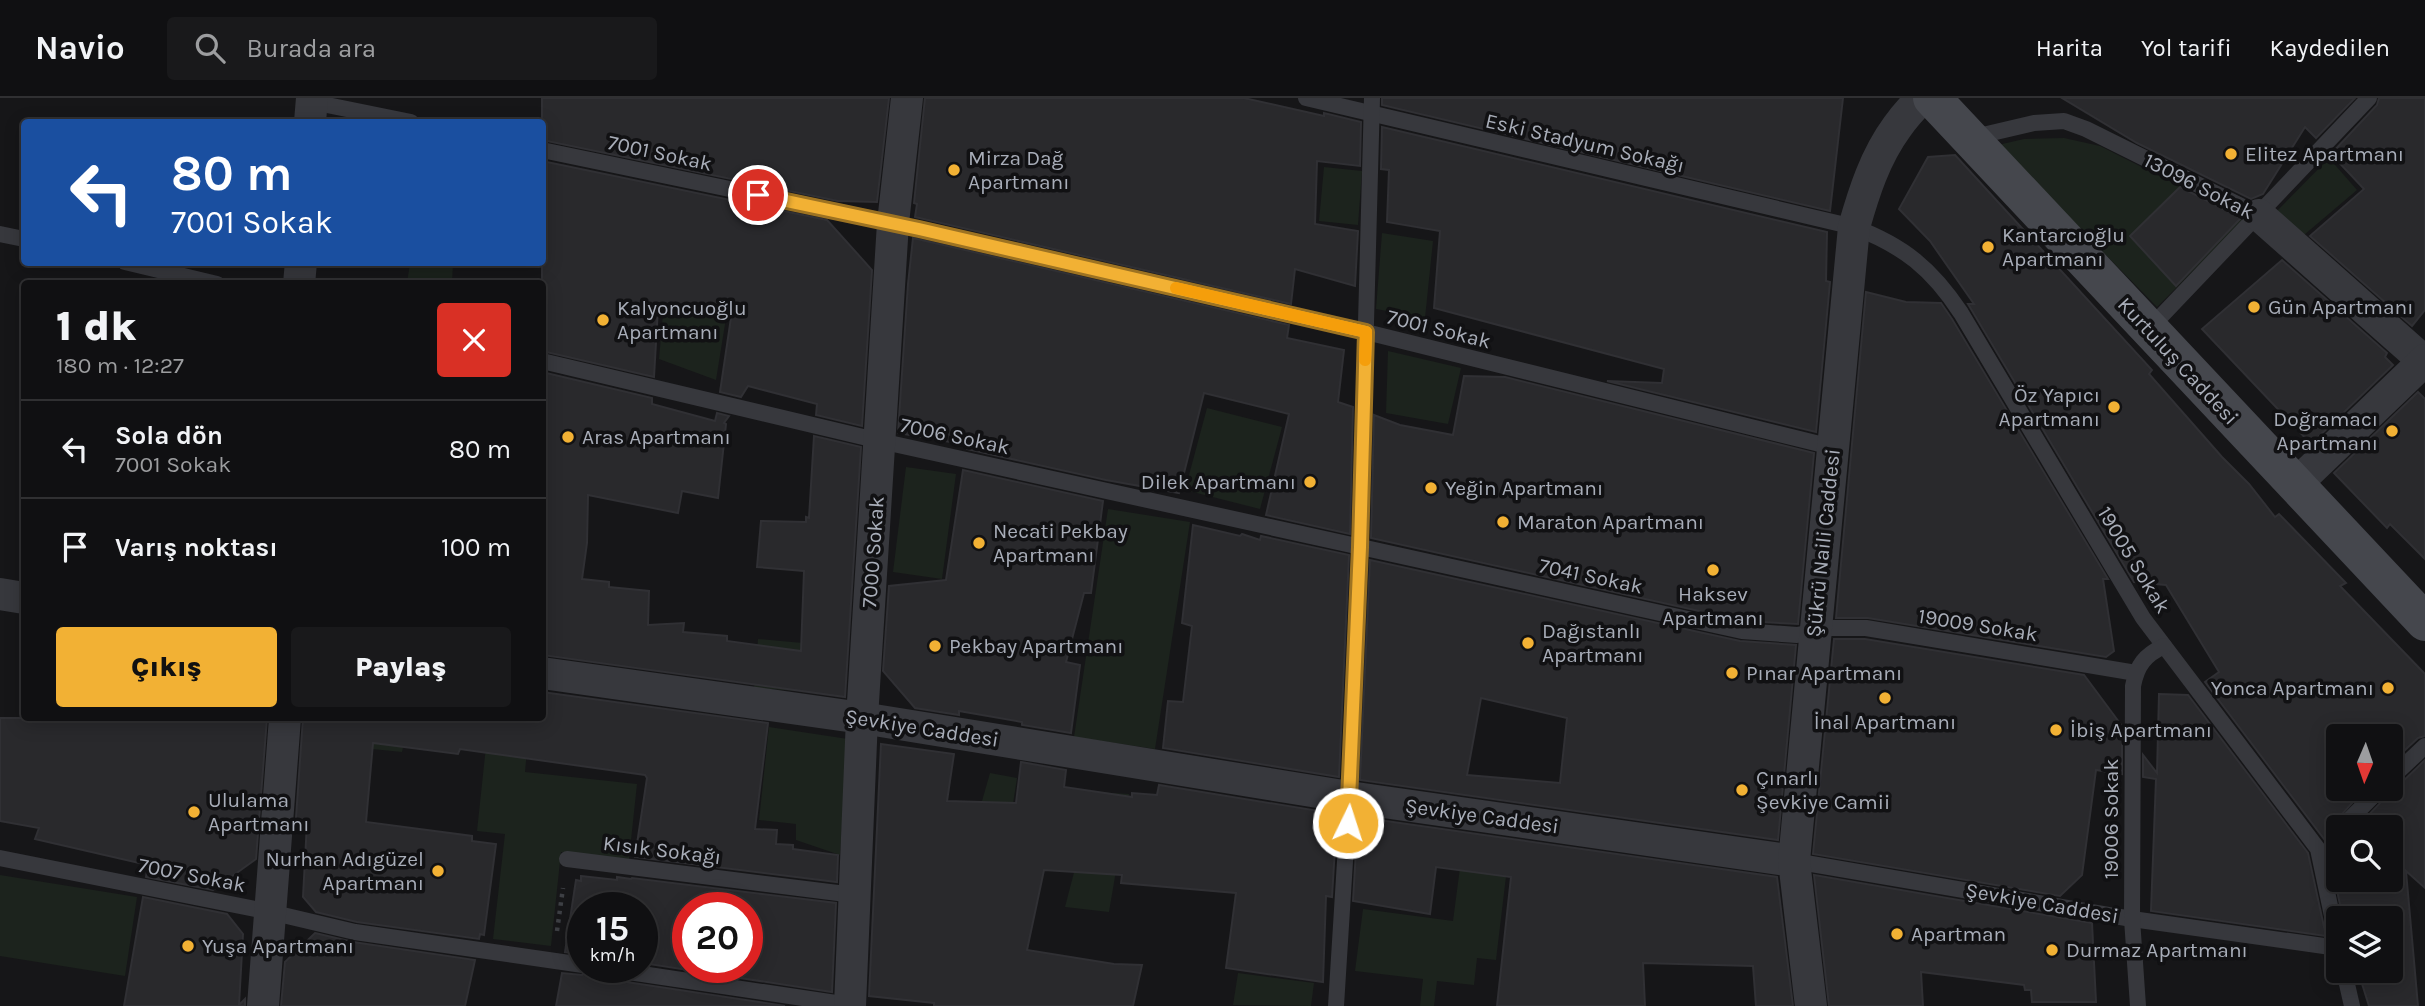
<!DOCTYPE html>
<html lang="tr">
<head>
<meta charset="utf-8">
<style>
  :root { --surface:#101012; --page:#19191b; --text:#f1f3f6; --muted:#9c9d9f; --line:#303032; --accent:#f2b134 }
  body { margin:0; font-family:Karla,sans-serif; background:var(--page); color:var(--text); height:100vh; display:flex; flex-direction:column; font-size:26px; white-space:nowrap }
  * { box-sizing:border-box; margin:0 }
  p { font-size:23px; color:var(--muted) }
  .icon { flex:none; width:38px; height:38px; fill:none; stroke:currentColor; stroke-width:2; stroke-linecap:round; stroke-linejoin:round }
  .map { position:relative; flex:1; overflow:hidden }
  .panel { position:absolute; left:21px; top:182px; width:525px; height:441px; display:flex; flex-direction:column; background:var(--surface); border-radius:7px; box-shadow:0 4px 18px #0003,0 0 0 2px var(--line) }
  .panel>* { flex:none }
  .guide { position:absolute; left:21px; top:21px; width:525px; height:147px; border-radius:7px; box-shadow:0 4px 18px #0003,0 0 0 2px var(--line); background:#1a4fa0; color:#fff; overflow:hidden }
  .needle { width:46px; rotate:182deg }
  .tools { position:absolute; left:2326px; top:626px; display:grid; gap:14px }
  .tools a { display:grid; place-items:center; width:77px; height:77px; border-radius:7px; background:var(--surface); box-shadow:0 4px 18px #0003,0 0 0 2px var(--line); font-size:35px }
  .speed { position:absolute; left:567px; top:794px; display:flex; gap:14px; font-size:35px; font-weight:700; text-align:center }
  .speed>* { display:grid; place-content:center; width:91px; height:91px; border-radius:50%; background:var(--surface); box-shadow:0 4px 18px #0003,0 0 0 2px var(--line); line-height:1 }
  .speed small { font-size:18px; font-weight:400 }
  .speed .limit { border:10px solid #d22; background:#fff; color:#111 }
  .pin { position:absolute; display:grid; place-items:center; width:60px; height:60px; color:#fff; margin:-30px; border:4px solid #fff; border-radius:50%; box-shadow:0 2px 7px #0007 }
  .me { position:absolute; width:77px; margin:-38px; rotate:4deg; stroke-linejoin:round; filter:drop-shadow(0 0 5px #0008) }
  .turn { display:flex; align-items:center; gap:24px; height:147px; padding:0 35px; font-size:32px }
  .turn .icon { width:91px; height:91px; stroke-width:2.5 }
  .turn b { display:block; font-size:49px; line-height:60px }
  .round { display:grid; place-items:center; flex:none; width:74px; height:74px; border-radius:7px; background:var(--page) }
  .head { display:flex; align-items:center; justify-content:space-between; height:119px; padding:0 35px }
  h1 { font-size:42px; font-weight:800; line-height:52px }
  .primary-button { display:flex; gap:14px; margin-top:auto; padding:14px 35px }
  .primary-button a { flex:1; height:80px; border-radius:7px; background:var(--accent); color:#111; font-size:28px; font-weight:800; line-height:80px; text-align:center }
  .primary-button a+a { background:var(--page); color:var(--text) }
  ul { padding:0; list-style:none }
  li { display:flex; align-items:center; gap:21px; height:98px; padding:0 35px; border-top:2px solid var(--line) }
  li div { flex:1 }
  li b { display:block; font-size:26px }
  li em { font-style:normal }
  header { display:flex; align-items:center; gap:42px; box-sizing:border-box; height:98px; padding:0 35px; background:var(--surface); border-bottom:2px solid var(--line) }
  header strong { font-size:33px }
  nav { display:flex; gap:38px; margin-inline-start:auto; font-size:24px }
  .search { width:490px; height:63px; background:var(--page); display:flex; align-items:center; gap:18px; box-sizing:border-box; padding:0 24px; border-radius:7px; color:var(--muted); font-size:26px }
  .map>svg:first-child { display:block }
  .green { fill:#1c231d }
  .building { fill:#29292c; stroke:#303034; stroke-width:2; fill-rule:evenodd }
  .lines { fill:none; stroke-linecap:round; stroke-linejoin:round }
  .path { stroke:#3d3f44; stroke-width:4.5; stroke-dasharray:3.5 5; stroke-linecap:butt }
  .service { stroke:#37383d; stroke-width:16 }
  .minor { stroke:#37383d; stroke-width:32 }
  .secondary { stroke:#45474d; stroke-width:38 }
  .route-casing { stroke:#9d7322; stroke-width:18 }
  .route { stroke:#f2b134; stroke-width:12 }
  .slow { stroke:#f59e0b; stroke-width:12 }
  .poi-dot { fill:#f2b134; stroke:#111113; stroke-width:2.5 }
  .labels { text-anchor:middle; stroke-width:7; stroke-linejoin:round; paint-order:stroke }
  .street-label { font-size:21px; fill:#a8adb8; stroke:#111113 }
  .poi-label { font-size:21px; fill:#a8adb8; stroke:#111113; text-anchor:start }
</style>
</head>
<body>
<header>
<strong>Navio</strong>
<div class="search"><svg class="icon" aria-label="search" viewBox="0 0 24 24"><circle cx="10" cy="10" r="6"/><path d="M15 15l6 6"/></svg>Burada ara</div>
<nav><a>Harita</a><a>Yol tarifi</a><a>Kaydedilen</a></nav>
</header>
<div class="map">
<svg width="2425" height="908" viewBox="0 0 2425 908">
  <rect width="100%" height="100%" fill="#161618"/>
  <!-- green -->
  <g class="green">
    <path d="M2064 40 2100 48 2245 121 2157 209 1998 47 2024 41Z"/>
    <path d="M2329 60 2357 92 2304 137 2276 114Z"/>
    <path d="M1324 69 1362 73 1358 127 1319 123Z"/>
    <path d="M1382 135 1433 143 1425 220 1376 211Z"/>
    <path d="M690 154 729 158 726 220 716 282 659 261 663 215 688 216Z"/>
    <path d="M410 165H453L452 185H407Z"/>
    <path d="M1388 253 1461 270 1448 326 1386 315Z"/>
    <path d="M1207 310 1282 329 1260 411 1185 392Z"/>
    <path d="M906 369 956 376 942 481 893 474Z"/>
    <path d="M1108 411 1190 424 1155 651 1074 639Z"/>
    <path d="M758 541 803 545 799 593 754 590Z"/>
    <path d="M376 620H409L402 654 372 651Z"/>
    <path d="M489 620H530L525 674 637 686 629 761 561 754 551 848 493 841 505 736 477 733Z"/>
    <path d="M769 629 848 641 840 757 796 742V726L759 722Z"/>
    <path d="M990 675 1017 680 1001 783 974 782 982 703Z"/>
    <path d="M1095 694 1129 696 1109 814 1065 809Z"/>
    <path d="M1464 739 1510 745 1496 862 1477 860 1474 887 1437 883 1434 908H1420L1423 881 1355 873 1363 811 1453 823Z"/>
    <path d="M0 777 137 799 125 878 0 858Z"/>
    <path d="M1238 875 1314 885 1311 908 1233 907Z"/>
  </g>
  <!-- building -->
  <g class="building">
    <path d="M542 0H889L877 104 838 103 542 42Z"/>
    <path d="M925 0H1244L1324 18V15L1361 24 1360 68 1317 63 1315 126 1358 133 1355 188 1295 171 1291 206 915 119 917 106 914 105Z"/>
    <path d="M1382 0H1843L1830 113 1382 7Z"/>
    <path d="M2062 0H2355L2316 40 2305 29 2263 96 2251 101 2137 45Z"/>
    <path d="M2379 0H2425V212L2412 228 2310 138 2364 91 2331 56 2377 7Z"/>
    <path d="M1382 29 1827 134 1826 183 1830 184 1816 334 1607 283 1662 285 1664 271 1434 210 1440 133 1387 124 1389 72 1381 71Z"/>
    <path d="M1955 57 2152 272 2149 276 2222 359 2249 386 2275 419 2279 416 2346 485 2340 488 2425 576V638L2418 640 2390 666V639H2338V691H2365L2331 728 2333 737 2338 740V782H2390V730H2356L2387 698 2390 691 2397 689 2425 662V790L2406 773 2418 908H2369L2358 873H2390V821H2343L2327 745 2205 584 2219 574 2166 487 2134 484 1968 206H1974L1930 143 1899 111 1928 59Z"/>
    <path d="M542 63 827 122 872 172 862 328 816 317 817 306 748 288 741 299 720 294 732 213 658 210 654 279 542 253Z"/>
    <path d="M2180 89 2241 120 2176 188 2130 138Z"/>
    <path d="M913 140 1289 227 1287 240 1344 252 1338 304 1353 309 1350 436 1266 417 1289 316 1204 295 1179 395 1106 382 967 351 968 347 898 335 908 186Z"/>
    <path d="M2282 162 2387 255 2385 259 2393 267 2311 346 2202 231Z"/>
    <path d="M1866 194 1906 204 1941 205 1952 221 2108 481H2103L2114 553 2106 559 1868 520H1836Z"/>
    <path d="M542 274 652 300V306L715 323 717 315 729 318 724 325 726 326 718 400 682 393 678 415 588 397 587 445 582 481 609 484V489L649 493 648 527 684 525 683 534 727 538V543L801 553 804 473 757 469 761 423 806 424V419L809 420 814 338 861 349 845 599 542 557Z"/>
    <path d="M1464 278 1505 279 1814 355 1798 526 1744 523 1371 440 1374 317 1400 327 1453 337Z"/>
    <path d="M2418 294 2425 301V461L2390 426 2387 430 2334 375Z"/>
    <path d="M963 372 1103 403 1091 495H1084L1066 564 1080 567 1071 635 1022 627V624L959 613V617L915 610 883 573 889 488 946 482Z"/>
    <path d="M1193 427 1240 438 1242 436 1260 442 1261 438 1349 457 1339 679 1163 650 1168 603 1183 604 1192 528 1182 525Z"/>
    <path d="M1370 462 1740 543 1796 547 1778 742 1360 682ZM1481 600 1567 620 1560 685 1467 677Z"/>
    <path d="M1834 541H1865L2084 577 2122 628V676L2096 672 2082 777 2060 798 1813 756Z"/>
    <path d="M542 594 768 625 755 731 777 732 776 746 793 747V751L838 757 837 784 635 759 647 680 645 677 481 654 460 651 458 656 373 645 366 724 472 738V743L496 746 484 837 480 836 479 841 357 824 316 814 303 799 307 725 295 734 303 620H542Z"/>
    <path d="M2159 596 2188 597 2308 755 2326 838 2151 813 2156 681 2143 679V657L2157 675Z"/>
    <path d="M0 620H267L256 761 213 792 146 779 148 767 35 741 39 730 0 723Z"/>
    <path d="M881 646 954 656 947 703 1016 705 1021 664 1066 672 1064 689 1132 699V695L1157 697 1159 687 1337 716 1332 799 1326 798 1323 884 1226 870 1236 795 1121 785 1122 777 1044 772 1027 852 1114 866 1142 867 1133 908H934V905L869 898Z"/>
    <path d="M1358 719 1777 779 1793 908H1756L1753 868 1643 865 1645 908H1497L1511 779 1436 769 1430 816 1353 803Z"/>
    <path d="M1814 777 2092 825 2096 904H2032L2031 892H2025L2024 887 1921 874 1923 908H1829Z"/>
    <path d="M581 778 617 782V779L631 781 632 780 836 805 832 894 642 865V810H583V856L565 854 576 782 581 783ZM688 810H747V870H688Z"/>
    <path d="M143 799 227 816 243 836 239 907 245 901V908H124Z"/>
    <path d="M315 835 353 844 475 862 465 908H281L285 864Z"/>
    <path d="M592 872 595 878 600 880 785 908H556L562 875 582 877Z"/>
  </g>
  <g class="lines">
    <!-- path -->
    <path class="path" d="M557 833 563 790"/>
    <!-- service -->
    <g class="service">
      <path d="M1306 0 1854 129C1904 148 1932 171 1961 215L2143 520 2318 751 2338 846"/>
      <path d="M312 4 411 24"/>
      <path d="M1970 40 2034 25 2064 23 2086 31 2259 117"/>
      <path d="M542 52 893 125 1366 234 1832 349"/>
      <path d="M0 136 24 141"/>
      <path d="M125 164 217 186"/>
      <path d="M2149 231 2369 0"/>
      <path d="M542 263 880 343 1742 533 1797 537 1832 530H1866L2136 575"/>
      <path d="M2390 681 2425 648"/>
      <path d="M2341 730 2380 691"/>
      <path d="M0 760 270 814 355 834 583 867"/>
      <path d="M567 761 854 797"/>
      <path d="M1794 763 2132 821 2338 850"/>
      <path d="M602 870 856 908"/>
      <path d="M2344 873 2352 908"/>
      <path d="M1336 908 1349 699 1360 449 1372 0"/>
      <path d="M2138 908 2132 821 2133 588C2137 567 2145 557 2164 548"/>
    </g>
    <!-- minor -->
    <g class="minor">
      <path d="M310 24 312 0"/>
      <path d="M2259 117 2425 264"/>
      <path d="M299 186 301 164"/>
      <path d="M2295 387 2425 262"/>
      <path d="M0 496 24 500"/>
      <path d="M542 575 862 620 1349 699 1794 763"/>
      <path d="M263 908 285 620"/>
      <path d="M850 908 862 620 893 125 907 0"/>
      <path d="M1811 908 1794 763 1854 129C1864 94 1875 59 1897 29 1904 19 1913 9 1922 0"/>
    </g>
    <!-- secondary -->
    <path class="secondary" d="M1932 0 2425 524"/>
  </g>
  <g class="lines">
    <!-- route casing -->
    <g class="route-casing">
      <path id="route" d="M758 97 919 131 1366 234 1360 449 1348 725"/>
    </g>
    <!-- route -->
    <use href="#route" class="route"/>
    <!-- slow -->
    <path class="slow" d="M1176 190 1366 234 1365 262"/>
  </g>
  <!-- markers -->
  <g class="poi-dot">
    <circle cx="2231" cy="56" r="7"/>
    <circle cx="954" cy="72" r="7"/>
    <circle cx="1988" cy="149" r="7"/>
    <circle cx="2254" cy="209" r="7"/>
    <circle cx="603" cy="222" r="7"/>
    <circle cx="2114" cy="309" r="7"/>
    <circle cx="2392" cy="333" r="7"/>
    <circle cx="568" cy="339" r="7"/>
    <circle cx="1310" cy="384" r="7"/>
    <circle cx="1431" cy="390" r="7"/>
    <circle cx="1503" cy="424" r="7"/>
    <circle cx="979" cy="445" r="7"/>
    <circle cx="1713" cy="472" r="7"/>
    <circle cx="1528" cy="545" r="7"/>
    <circle cx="935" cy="548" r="7"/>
    <circle cx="1732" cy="575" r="7"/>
    <circle cx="2388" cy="590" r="7"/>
    <circle cx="1885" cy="600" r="7"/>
    <circle cx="2056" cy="632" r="7"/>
    <circle cx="1742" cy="692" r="7"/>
    <circle cx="194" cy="714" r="7"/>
    <circle cx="438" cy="773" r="7"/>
    <circle cx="1897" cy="836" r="7"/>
    <circle cx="188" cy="848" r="7"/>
    <circle cx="2052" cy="852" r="7"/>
  </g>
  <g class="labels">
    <!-- street labels -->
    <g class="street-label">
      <text transform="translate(1585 45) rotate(13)" y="7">Eski Stadyum Sokağı</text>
      <text transform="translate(660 55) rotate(12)" y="7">7001 Sokak</text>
      <text transform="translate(2199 88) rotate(27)" y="7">13096 Sokak</text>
      <text transform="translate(1439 231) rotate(14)" y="7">7001 Sokak</text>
      <text transform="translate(2178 263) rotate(47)" y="7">Kurtuluş Caddesi</text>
      <text transform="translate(955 338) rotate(12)" y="7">7006 Sokak</text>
      <text transform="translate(1823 445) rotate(-84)" y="7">Şükrü Naili Caddesi</text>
      <text transform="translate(873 454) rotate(-86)" y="7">7000 Sokak</text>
      <text transform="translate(2134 462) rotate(59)" y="7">19005 Sokak</text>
      <text transform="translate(1591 478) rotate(12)" y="7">7041 Sokak</text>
      <text transform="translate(1978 527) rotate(9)" y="7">19009 Sokak</text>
      <text transform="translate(922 630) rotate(9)" y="7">Şevkiye Caddesi</text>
      <text transform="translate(1482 718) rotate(8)" y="7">Şevkiye Caddesi</text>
      <text transform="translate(2111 721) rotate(-90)" y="7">19006 Sokak</text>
      <text transform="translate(662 752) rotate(7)" y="7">Kısık Sokağı</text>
      <text transform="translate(192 777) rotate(11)" y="7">7007 Sokak</text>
      <text transform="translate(2042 805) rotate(10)" y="7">Şevkiye Caddesi</text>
    </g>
    <!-- poi labels -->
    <g class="poi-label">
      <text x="2245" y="63">Elitez Apartmanı</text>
      <text x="968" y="67">Mirza Dağ<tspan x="968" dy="24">Apartmanı</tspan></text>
      <text x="2002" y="144">Kantarcıoğlu<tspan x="2002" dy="24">Apartmanı</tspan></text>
      <text x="2268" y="216">Gün Apartmanı</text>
      <text x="617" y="217">Kalyoncuoğlu<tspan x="617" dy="24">Apartmanı</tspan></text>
      <text x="2100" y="304" text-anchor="end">Öz Yapıcı<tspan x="2100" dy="24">Apartmanı</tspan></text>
      <text x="2378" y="328" text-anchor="end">Doğramacı<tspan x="2378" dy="24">Apartmanı</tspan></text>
      <text x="582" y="346">Aras Apartmanı</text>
      <text x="1296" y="391" text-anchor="end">Dilek Apartmanı</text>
      <text x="1445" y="397">Yeğin Apartmanı</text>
      <text x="1517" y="431">Maraton Apartmanı</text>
      <text x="993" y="440">Necati Pekbay<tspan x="993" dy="24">Apartmanı</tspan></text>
      <text x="1713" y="503" text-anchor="middle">Haksev<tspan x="1713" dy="24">Apartmanı</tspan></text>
      <text x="1542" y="540">Dağıstanlı<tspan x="1542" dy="24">Apartmanı</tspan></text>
      <text x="949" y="555">Pekbay Apartmanı</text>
      <text x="1746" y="582">Pınar Apartmanı</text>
      <text x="2374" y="597" text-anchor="end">Yonca Apartmanı</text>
      <text x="1885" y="631" text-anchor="middle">İnal Apartmanı</text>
      <text x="2070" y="639">İbiş Apartmanı</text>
      <text x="1756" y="687">Çınarlı<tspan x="1756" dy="24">Şevkiye Camii</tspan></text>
      <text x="208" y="709">Ululama<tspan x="208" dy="24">Apartmanı</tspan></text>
      <text x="424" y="768" text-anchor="end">Nurhan Adıgüzel<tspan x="424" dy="24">Apartmanı</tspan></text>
      <text x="1911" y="843">Apartman</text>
      <text x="202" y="855">Yuşa Apartmanı</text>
      <text x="2066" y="859">Durmaz Apartmanı</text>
    </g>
  </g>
</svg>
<div class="tools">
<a><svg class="needle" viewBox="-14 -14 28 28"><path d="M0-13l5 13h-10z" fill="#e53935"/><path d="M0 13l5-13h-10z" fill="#9c9d9f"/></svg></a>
<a><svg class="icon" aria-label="search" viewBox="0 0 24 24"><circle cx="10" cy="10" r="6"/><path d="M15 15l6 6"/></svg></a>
<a><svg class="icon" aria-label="layers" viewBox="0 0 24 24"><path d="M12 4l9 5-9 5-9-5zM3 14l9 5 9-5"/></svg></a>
</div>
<div class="speed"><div>15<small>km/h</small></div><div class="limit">20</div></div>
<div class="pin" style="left:758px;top:97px;background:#d93025"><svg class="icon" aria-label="arrive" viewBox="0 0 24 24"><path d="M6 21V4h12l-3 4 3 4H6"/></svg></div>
<svg class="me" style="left:1348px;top:725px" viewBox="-20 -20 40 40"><circle r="17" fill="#f2b134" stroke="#fff" stroke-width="3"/><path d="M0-11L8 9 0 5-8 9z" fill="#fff"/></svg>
<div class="guide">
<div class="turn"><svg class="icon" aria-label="left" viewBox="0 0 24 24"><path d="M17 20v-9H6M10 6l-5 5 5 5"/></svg><div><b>80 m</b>7001 Sokak</div></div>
</div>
<section class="panel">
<div class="head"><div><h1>1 dk</h1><p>180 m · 12:27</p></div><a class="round" style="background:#d93025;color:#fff"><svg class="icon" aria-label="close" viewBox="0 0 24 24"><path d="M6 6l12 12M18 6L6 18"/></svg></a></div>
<ul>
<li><svg class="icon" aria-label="left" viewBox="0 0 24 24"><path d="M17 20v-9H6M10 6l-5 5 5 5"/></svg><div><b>Sola dön</b><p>7001 Sokak</p></div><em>80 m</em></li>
<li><svg class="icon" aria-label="arrive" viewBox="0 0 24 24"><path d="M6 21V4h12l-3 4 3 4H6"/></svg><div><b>Varış noktası</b></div><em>100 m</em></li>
</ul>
<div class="primary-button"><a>Çıkış</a><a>Paylaş</a></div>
</section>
</div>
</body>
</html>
